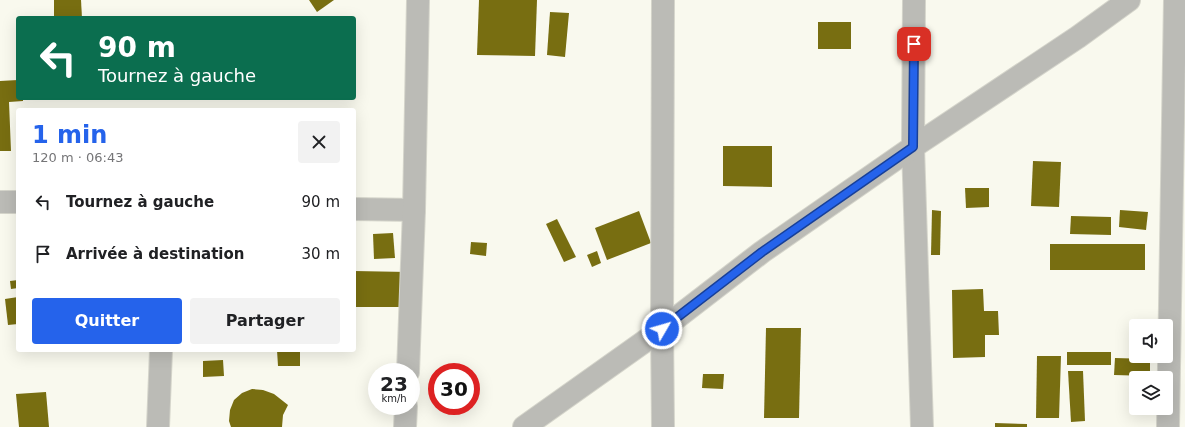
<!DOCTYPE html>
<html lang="fr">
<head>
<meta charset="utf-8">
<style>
  :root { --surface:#fff; --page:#f2f2f2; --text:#202124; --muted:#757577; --accent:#2563eb }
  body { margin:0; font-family:"DejaVu Sans",sans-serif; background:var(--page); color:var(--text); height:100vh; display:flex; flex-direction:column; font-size:15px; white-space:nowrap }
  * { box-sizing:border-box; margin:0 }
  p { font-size:13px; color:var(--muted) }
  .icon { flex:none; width:22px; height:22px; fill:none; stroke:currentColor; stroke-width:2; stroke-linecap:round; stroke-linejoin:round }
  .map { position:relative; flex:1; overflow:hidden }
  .details { position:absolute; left:16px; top:108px; width:340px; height:244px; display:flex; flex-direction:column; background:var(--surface); border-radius:4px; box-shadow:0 4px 16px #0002 }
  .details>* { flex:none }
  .hud { position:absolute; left:16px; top:16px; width:340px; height:84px; border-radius:4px; box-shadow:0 4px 16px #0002; background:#0b6e4f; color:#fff; overflow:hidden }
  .tools { position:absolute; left:1129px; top:319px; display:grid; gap:8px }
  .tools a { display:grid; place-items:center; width:44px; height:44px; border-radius:4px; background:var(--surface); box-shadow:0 4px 16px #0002; font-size:20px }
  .speed { position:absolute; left:368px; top:363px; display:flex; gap:8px; font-size:20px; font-weight:700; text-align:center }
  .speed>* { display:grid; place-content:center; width:52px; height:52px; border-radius:50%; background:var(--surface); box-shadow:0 4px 16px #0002; line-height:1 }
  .speed small { font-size:10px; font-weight:400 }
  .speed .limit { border:6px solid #d22; background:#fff; color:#111 }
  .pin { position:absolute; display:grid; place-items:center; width:34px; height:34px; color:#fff; margin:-17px; border-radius:8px; box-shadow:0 2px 6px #0006 }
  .me { position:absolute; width:44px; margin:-22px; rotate:52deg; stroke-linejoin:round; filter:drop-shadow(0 0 3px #0008) }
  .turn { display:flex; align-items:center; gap:14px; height:84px; padding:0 16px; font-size:18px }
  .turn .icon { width:52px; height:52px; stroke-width:2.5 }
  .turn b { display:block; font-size:28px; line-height:34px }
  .round { display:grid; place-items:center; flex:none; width:42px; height:42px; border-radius:4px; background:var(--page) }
  .headline { display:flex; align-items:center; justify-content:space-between; height:68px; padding:0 16px }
  h1 { font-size:24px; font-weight:700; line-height:30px; color:var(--accent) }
  .cta { display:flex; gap:8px; margin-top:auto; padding:8px 16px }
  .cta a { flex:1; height:46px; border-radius:4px; background:var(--accent); color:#fff; font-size:16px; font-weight:700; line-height:46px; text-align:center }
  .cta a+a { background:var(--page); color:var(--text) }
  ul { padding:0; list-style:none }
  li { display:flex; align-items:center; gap:12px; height:52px; padding:0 16px }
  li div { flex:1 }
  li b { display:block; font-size:15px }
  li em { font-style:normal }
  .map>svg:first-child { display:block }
  .building { fill:#786e11 }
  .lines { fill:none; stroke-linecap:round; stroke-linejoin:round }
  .minor-casing { stroke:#d5d5cb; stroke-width:24 }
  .minor { stroke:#bbbbb6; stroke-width:22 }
  .route-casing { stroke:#184099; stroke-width:10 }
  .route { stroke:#2563eb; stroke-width:7 }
</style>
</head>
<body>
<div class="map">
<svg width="1185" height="427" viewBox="0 0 1185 427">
  <rect width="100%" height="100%" fill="#f9f9ee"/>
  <!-- building -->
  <g class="building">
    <path d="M54 0H81L82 18H54Z"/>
    <path d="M309 0H334L317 12Z"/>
    <path d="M479 0H537L535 56 477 55Z"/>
    <path d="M550 12 569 13 565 57 547 55Z"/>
    <rect x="818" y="22" width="33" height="27"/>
    <path d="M18 80V98H23V101L9 102 11 151H0V81Z"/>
    <path d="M723 146H772V187L723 186Z"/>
    <path d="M1033 161 1061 162 1059 207 1031 206Z"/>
    <path d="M965 188H989V207L966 208Z"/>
    <path d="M932 210 941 211 940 255H931Z"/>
    <path d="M1120 210 1148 212 1146 230 1119 227Z"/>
    <path d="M639 211 651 243 607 260 595 228Z"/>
    <path d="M1071 216 1111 217V235L1070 234Z"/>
    <path d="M557 219 576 257 564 262 546 224Z"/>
    <path d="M393 233 395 258 374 259 373 234Z"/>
    <path d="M471 242 487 243 486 256 470 254Z"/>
    <rect x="1050" y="244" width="95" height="26"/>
    <path d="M597 251 601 263 592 267 587 255Z"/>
    <path d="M354 271 408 272 407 307H354Z"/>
    <path d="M18 280V288L11 289 10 281Z"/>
    <path d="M983 289 984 311H998L999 335H985V357L953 358 952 290Z"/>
    <path d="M18 297V324L8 325 5 299Z"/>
    <path d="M766 328H801L799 418H764Z"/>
    <path d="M277 350H300V366H278Z"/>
    <rect x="1067" y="352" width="44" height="13"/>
    <path d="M1037 356H1061L1059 418H1036Z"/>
    <path d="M1115 358 1150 359V376L1114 375Z"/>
    <path d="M223 360 224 376 203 377V361Z"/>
    <path d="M1068 371H1083L1085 421 1071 422Z"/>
    <path d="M703 374H724L723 389 702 388Z"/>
    <path d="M252 389 263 390 274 394 288 405 283 415 282 427H231L229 421 230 410 234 400 242 393Z"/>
    <path d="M46 392 49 427H19L16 394Z"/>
    <path d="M995 423 1027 424V427H995Z"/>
  </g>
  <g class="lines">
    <!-- minor casing -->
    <g class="minor-casing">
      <g id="minor">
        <path d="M914 0 913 147 922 427"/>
        <path d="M0 202H18"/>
        <path d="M354 209 414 210"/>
        <path d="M408 372 414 210 418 0"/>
        <path d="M158 427 161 350"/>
        <path d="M405 427 406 406"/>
        <path d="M524 427 662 329 762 252 913 147 1078 37 1129 0"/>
        <path d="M663 427 662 329 663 0"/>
        <path d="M1168 427 1175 0"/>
      </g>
    </g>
    <!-- minor -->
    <use href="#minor" class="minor"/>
  </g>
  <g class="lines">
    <!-- route casing -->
    <g class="route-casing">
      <path id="route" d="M662 329 762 252 913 147 914 44"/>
    </g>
    <!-- route -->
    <use href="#route" class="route"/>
  </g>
</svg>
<div class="tools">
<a><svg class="icon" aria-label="sound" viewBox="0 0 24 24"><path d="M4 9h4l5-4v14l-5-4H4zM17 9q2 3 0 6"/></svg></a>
<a><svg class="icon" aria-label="layers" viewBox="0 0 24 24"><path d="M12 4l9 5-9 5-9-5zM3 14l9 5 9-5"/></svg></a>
</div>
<div class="speed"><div>23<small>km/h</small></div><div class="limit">30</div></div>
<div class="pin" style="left:914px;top:44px;background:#d93025"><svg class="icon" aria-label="arrive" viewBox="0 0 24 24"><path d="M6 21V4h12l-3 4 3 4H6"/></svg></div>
<svg class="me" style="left:662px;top:329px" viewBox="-20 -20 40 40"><circle r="17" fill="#2563eb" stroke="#fff" stroke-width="3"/><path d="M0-11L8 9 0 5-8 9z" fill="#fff"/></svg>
<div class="hud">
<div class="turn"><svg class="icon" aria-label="left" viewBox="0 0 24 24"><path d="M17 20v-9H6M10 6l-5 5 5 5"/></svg><div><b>90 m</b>Tournez à gauche</div></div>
</div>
<section class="details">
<div class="headline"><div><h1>1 min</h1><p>120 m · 06:43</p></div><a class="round"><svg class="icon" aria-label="close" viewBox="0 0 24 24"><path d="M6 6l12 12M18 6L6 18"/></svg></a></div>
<ul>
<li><svg class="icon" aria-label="left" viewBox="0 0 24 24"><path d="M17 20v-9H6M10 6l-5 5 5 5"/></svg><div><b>Tournez à gauche</b></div><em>90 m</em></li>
<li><svg class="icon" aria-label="arrive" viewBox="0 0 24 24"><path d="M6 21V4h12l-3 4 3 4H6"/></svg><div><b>Arrivée à destination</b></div><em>30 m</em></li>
</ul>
<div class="cta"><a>Quitter</a><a>Partager</a></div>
</section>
</div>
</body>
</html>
